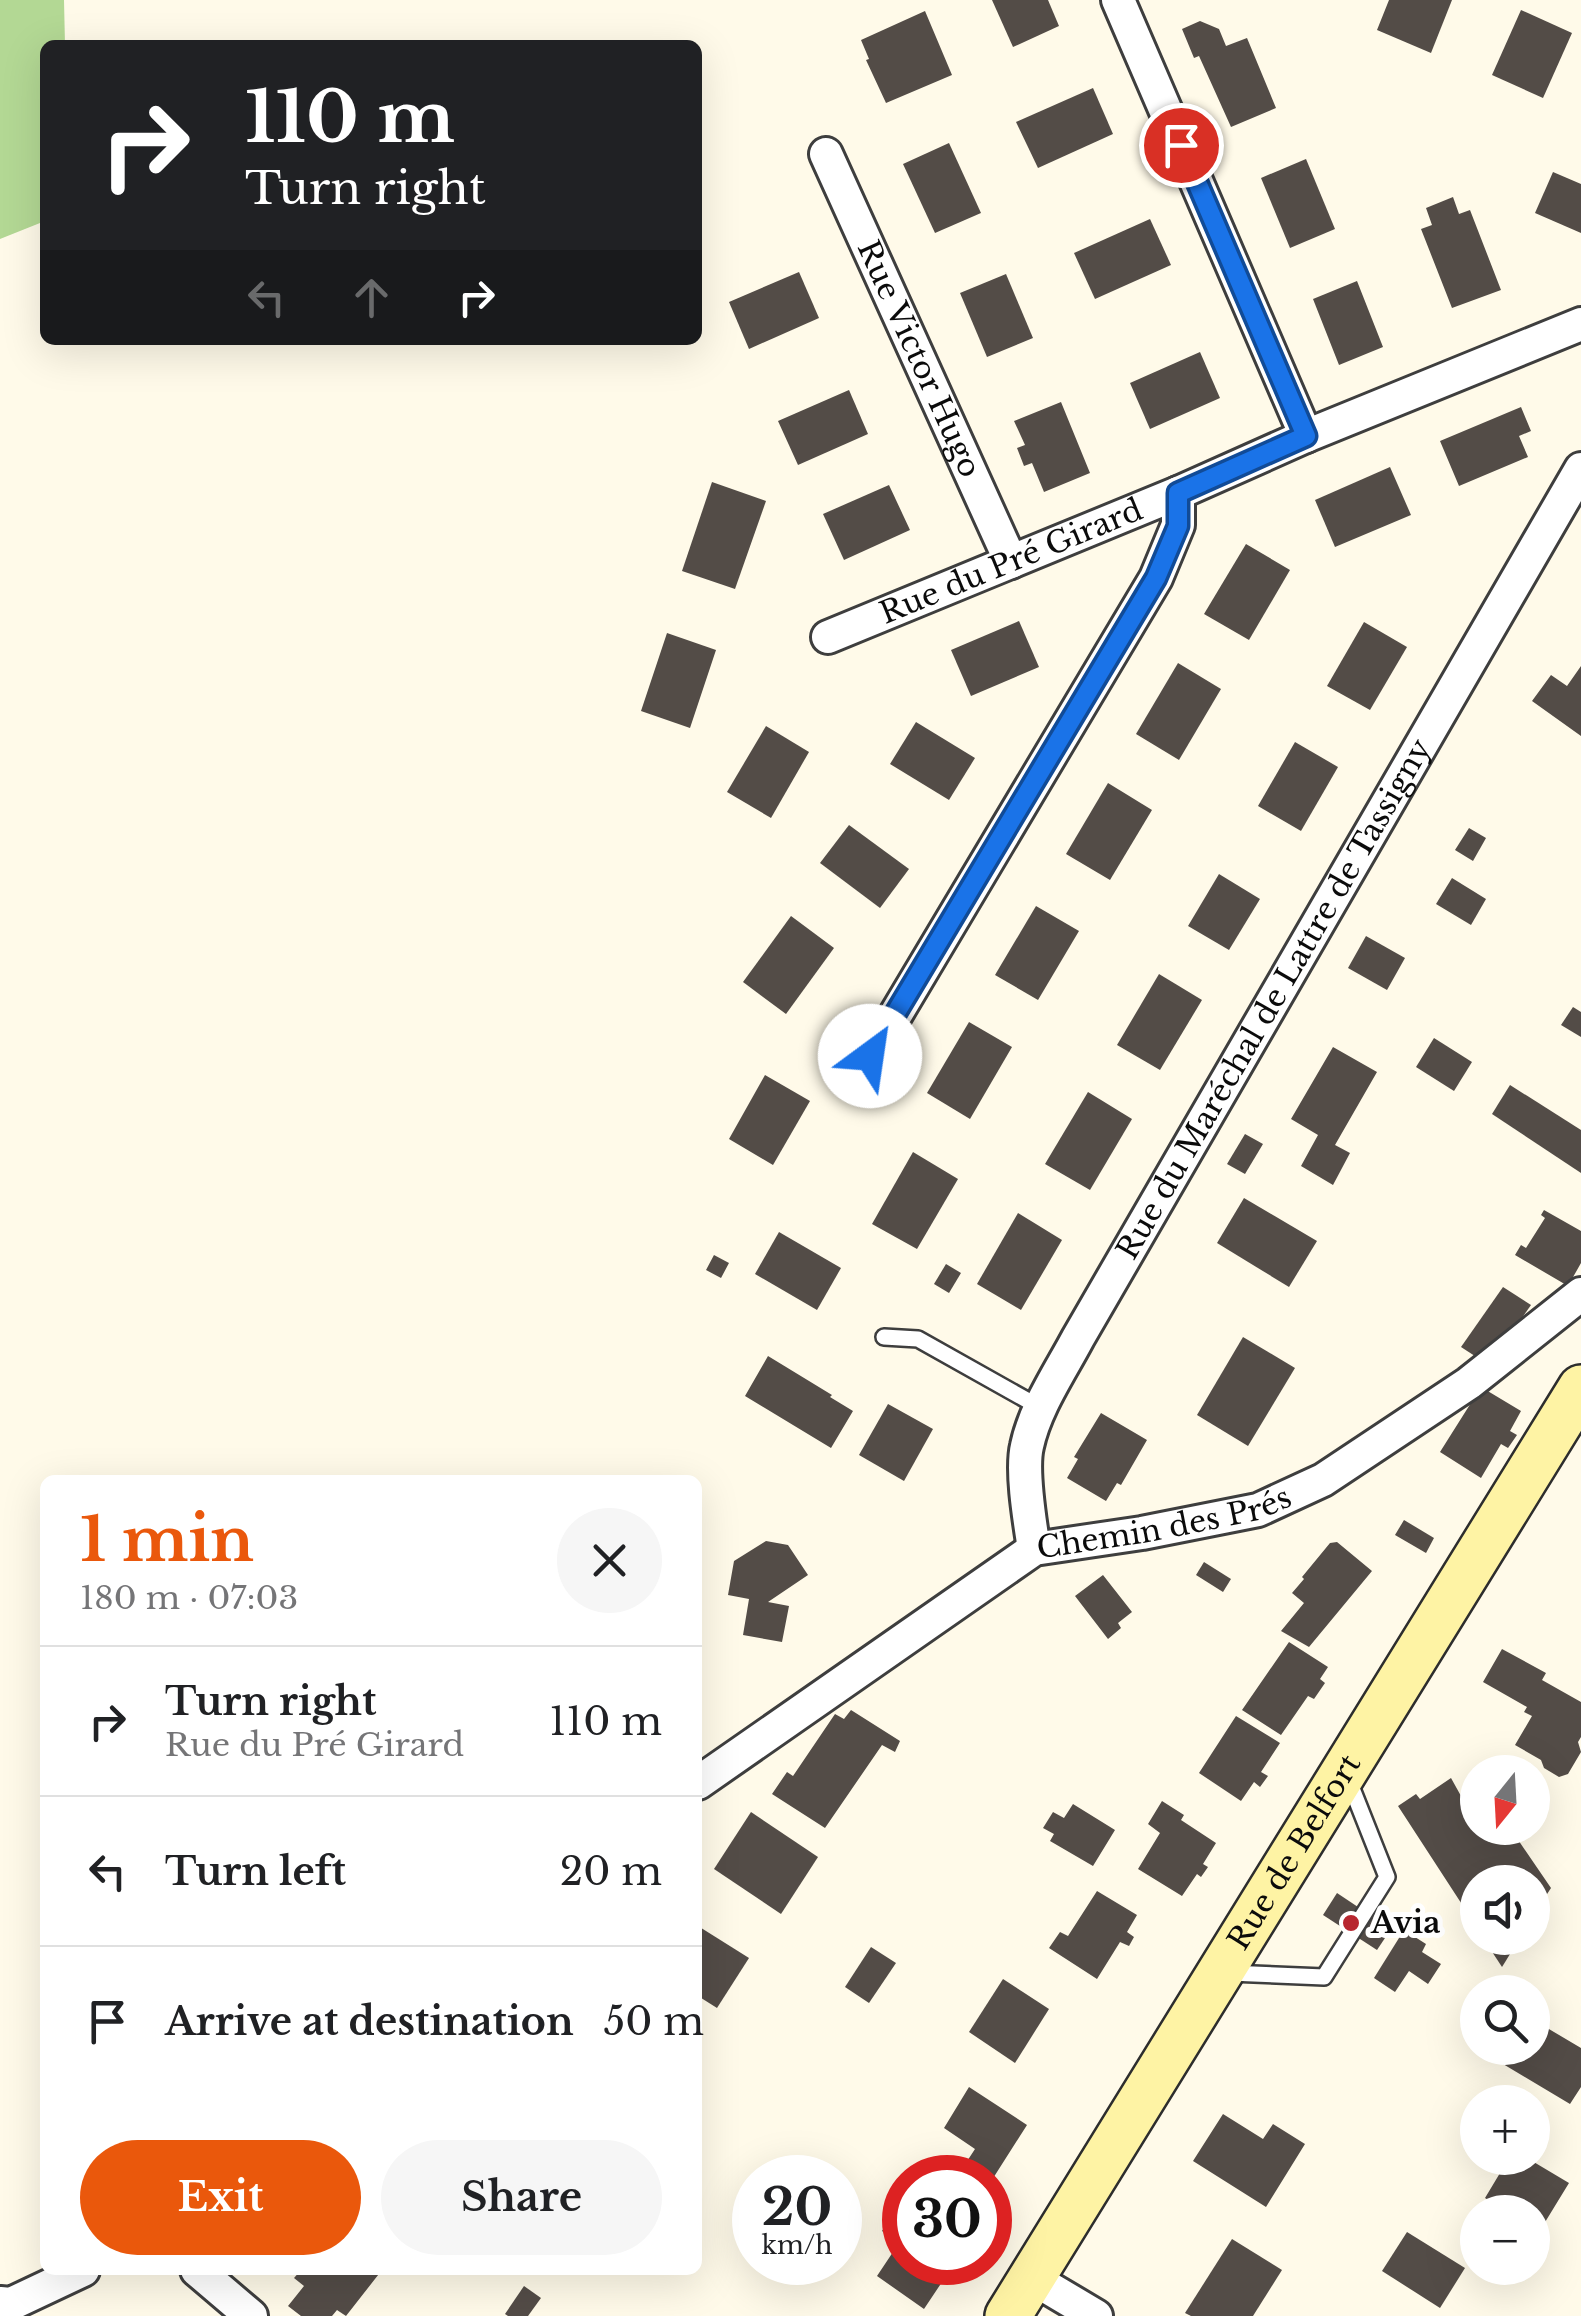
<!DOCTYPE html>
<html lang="en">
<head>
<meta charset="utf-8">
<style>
  :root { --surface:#fff; --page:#f6f6f6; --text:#202124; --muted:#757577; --line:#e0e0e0; --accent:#ea580c }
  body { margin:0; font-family:"Libre Baskerville",serif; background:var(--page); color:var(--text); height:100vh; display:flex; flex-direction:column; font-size:38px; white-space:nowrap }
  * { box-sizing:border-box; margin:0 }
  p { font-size:32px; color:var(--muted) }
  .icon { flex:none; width:55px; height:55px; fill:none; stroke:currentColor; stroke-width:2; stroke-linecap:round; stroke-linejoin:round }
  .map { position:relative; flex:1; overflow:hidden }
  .drawer { position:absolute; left:40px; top:1475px; width:662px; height:800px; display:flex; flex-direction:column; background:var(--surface); border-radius:15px; box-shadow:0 10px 40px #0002 }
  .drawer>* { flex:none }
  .guide { position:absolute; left:40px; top:40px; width:662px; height:305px; border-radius:15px; box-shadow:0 10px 40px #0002; background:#202124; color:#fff; overflow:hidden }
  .needle { width:65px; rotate:198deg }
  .buttons { position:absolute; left:1460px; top:1755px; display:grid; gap:20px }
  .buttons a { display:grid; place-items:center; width:90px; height:90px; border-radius:50%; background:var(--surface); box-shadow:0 10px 40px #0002; font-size:50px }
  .speed { position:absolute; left:732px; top:2155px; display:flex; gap:20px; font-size:50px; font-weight:700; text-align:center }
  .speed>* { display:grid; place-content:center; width:130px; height:130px; border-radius:50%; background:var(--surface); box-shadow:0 10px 40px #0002; line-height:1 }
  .speed small { font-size:25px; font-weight:400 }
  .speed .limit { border:15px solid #d22; background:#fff; color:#111 }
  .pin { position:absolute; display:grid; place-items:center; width:85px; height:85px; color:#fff; margin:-42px; border:5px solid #fff; border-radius:50%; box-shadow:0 2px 10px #0007 }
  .me { position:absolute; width:110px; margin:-55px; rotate:31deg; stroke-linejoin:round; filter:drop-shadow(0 0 8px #0008) }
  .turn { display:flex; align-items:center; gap:35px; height:210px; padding:0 40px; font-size:45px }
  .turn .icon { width:130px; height:130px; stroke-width:2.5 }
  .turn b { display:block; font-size:70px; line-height:85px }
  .lanes { display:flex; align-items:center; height:95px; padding:0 40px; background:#0003; justify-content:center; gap:50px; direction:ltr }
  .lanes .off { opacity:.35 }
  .round { display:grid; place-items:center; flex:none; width:105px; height:105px; border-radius:52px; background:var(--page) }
  .overview { display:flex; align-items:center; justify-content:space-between; height:170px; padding:0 40px }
  h1 { font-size:60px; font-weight:800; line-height:75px; color:var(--accent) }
  .action { display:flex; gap:20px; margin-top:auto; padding:20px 40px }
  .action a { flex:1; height:115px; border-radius:60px; background:var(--accent); color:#fff; font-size:40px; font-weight:800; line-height:115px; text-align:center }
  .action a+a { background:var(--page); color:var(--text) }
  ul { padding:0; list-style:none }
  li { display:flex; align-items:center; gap:30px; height:150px; padding:0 40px; border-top:2px solid var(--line) }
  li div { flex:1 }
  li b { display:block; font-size:38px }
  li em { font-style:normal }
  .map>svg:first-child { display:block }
  .forest { fill:#b3d894 }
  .building { fill:#534c47 }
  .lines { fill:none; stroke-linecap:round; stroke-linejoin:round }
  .service-casing { stroke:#3e3e3e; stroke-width:20 }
  .minor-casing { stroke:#3e3e3e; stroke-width:38 }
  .secondary-casing { stroke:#2d2d2d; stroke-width:50 }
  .service { stroke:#fff; stroke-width:15 }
  .minor { stroke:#fff; stroke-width:32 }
  .secondary { stroke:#fef3a4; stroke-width:45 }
  .route-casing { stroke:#114b97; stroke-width:25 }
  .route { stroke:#1a73e8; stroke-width:18 }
  .poi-dot { fill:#b7262f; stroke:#fff; stroke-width:4 }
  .labels { text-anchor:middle; stroke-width:10; stroke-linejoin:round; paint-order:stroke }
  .street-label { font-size:30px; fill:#0b0b0b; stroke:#fff }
  .poi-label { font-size:30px; font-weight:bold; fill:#0b0b0b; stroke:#fff; text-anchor:start }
</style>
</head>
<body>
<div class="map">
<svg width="1581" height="2316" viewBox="0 0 1581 2316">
  <rect width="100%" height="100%" fill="#fffae9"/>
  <!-- forest -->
  <path class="forest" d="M0 0H64L65 45H45V221L0 239Z"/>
  <!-- building -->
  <g class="building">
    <path d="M992 0H1048L1059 26 1013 47Z"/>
    <path d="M1389 0H1452L1431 53 1377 30Z"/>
    <path d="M1521 10 1572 33 1543 98 1492 75Z"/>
    <path d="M925 11 952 75 886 103 866 60 869 59 861 40Z"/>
    <path d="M1200 21 1219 29 1226 46 1247 38 1276 108 1231 127 1199 56 1194 58 1182 29Z"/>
    <path d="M1093 88 1113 134 1038 168 1016 122Z"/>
    <path d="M949 143 981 213 935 233 903 164Z"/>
    <path d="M1306 159 1335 229 1290 248 1261 178Z"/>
    <path d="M1553 172 1581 184V233L1535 213Z"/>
    <path d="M1453 197 1459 214 1470 210 1501 290 1452 308 1421 229 1432 225 1426 208Z"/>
    <path d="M1150 219 1171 265 1095 299 1074 253Z"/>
    <path d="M799 272 819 318 749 349 729 302Z"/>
    <path d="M1006 274 1033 338 987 357 960 293Z"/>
    <path d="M1357 281 1383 347 1339 365 1313 299Z"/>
    <path d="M1200 352 1220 398 1150 429 1130 383Z"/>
    <path d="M849 390 868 434 798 465 778 421Z"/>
    <path d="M1061 402 1090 473 1044 492 1032 463 1024 466 1017 448 1025 445 1014 421Z"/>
    <path d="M1521 407 1531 431 1519 436 1528 457 1459 486 1440 441Z"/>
    <path d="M1390 467 1411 515 1335 547 1315 500Z"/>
    <path d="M712 482 766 501 735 589 682 571Z"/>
    <path d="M889 485 910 530 844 560 823 514Z"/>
    <path d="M1246 544 1290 570 1249 640 1204 614Z"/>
    <path d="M1019 621 1039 667 971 696 951 650Z"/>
    <path d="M1364 622 1407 647 1370 710 1327 686Z"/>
    <path d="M667 633 716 650 690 728 641 711Z"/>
    <path d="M1178 663 1221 689 1179 760 1136 734Z"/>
    <path d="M1581 666V736L1532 701 1551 675 1567 686Z"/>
    <path d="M916 722 975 758 949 800 890 764Z"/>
    <path d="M766 726 809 752 771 818 727 792Z"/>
    <path d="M1295 742 1338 767 1301 831 1258 806Z"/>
    <path d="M1108 783 1152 810 1110 880 1066 854Z"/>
    <path d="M849 825 909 869 880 908 820 863Z"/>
    <path d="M1469 828 1486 838 1473 861 1455 850Z"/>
    <path d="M1219 874 1260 899 1229 950 1188 926Z"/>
    <path d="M1452 878 1486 899 1471 925 1436 904Z"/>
    <path d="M1036 906 1079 931 1038 1000 995 975Z"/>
    <path d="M791 916 834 948 786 1014 743 982Z"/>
    <path d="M1366 936 1405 958 1387 990 1348 968Z"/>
    <path d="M1159 974 1202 1000 1160 1070 1117 1045Z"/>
    <path d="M1573 1007 1581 1012V1037L1561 1025Z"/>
    <path d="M969 1022 1012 1047 970 1119 927 1093Z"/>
    <path d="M1434 1038 1472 1062 1454 1091 1416 1067Z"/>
    <path d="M1333 1047 1377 1072 1335 1145 1350 1153 1333 1185 1301 1166 1318 1135 1291 1119Z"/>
    <path d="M765 1075 810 1101 773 1165 729 1139Z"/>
    <path d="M1510 1085 1581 1130V1173L1492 1114Z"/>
    <path d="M1088 1092 1132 1119 1090 1190 1045 1164Z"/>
    <path d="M1245 1134 1263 1144 1245 1174 1227 1164Z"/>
    <path d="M913 1152 958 1179 917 1249 872 1224Z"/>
    <path d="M1244 1198 1317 1241 1289 1287 1217 1243Z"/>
    <path d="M1544 1210 1581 1231V1263L1568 1286 1515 1255 1521 1245 1526 1248 1545 1218 1541 1215Z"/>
    <path d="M1018 1213 1062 1240 1021 1310 977 1284Z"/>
    <path d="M779 1232 841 1268 817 1310 755 1274Z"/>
    <path d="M714 1255 729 1263 721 1278 706 1270Z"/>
    <path d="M946 1264 961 1273 949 1293 934 1284Z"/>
    <path d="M1503 1287 1531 1305 1503 1345 1481 1360 1461 1347Z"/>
    <path d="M1243 1337 1295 1368 1248 1446 1197 1415Z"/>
    <path d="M768 1356 832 1395 830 1397 853 1411 831 1448 745 1396Z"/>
    <path d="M1481 1387 1521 1411 1510 1431 1517 1435 1508 1448 1501 1444 1481 1478 1440 1452Z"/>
    <path d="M888 1404 933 1429 904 1481 859 1455Z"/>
    <path d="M1101 1413 1147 1440 1121 1485 1117 1483 1106 1501 1067 1478 1078 1459 1074 1457Z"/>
    <path d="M1404 1520 1434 1538 1426 1553 1395 1535Z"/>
    <path d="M766 1541 788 1545 808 1575 768 1602 789 1606 782 1642 743 1635 749 1599 728 1595 734 1561Z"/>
    <path d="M1337 1542 1372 1571 1309 1647 1281 1631 1304 1603 1292 1593 1304 1579 1302 1577 1330 1543Z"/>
    <path d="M1204 1562 1231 1579 1223 1592 1196 1575Z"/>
    <path d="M1103 1575 1132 1612 1118 1623 1121 1628 1108 1639 1075 1596Z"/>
    <path d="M1289 1642 1328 1667 1320 1679 1325 1683 1314 1699 1308 1696 1281 1735 1242 1710Z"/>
    <path d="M1502 1649 1546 1673 1542 1680 1581 1702V1737L1578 1742 1581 1752 1568 1774 1559 1777 1544 1768 1541 1760 1515 1745 1532 1716 1524 1712 1527 1707 1483 1682Z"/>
    <path d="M851 1710 900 1741 895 1752 882 1745 825 1828 772 1794 787 1772 793 1776 835 1714 844 1719Z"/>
    <path d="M1236 1716 1280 1743 1261 1772 1268 1776 1260 1787 1254 1782 1241 1801 1199 1773Z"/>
    <path d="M1451 1778 1461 1796 1478 1785V1828H1510L1551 1888 1532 1917V1882H1478V1929L1398 1806 1416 1794 1420 1799Z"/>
    <path d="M1162 1801 1184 1815 1181 1820 1216 1843 1203 1864 1208 1867 1201 1877 1197 1874 1182 1896 1138 1869 1160 1833 1148 1824Z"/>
    <path d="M1073 1804 1115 1830 1093 1866 1050 1841 1054 1834 1043 1828 1053 1812 1064 1818Z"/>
    <path d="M751 1812 818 1857 781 1914 714 1869Z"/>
    <path d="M1097 1891 1137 1915 1127 1932 1134 1937 1129 1946 1120 1942 1097 1979 1049 1948 1060 1932 1068 1936Z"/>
    <path d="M1337 1893 1391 1929 1377 1950 1323 1915Z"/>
    <path d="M698 1926 749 1958 717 2008 698 1996Z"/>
    <path d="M1404 1930 1426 1944 1422 1952 1441 1964 1428 1984 1409 1971 1395 1992 1374 1978Z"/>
    <path d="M1483 1938H1520L1502 1967Z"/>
    <path d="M871 1947 896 1963 869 2003 845 1987Z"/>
    <path d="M1003 1979 1049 2009 1015 2063 969 2032Z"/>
    <path d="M1532 2019 1581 2048V2087L1570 2104 1503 2064 1513 2048H1532Z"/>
    <path d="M969 2087 1027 2125 990 2183V2178H962L958 2175 975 2149 944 2128Z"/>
    <path d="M1223 2114 1263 2139 1273 2124 1305 2144 1266 2207 1193 2161Z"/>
    <path d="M1509 2158H1527L1569 2183 1539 2232 1532 2227V2212H1508L1485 2198Z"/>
    <path d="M755 2186V2221L739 2210Z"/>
    <path d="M898 2206 905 2211V2262H950L952 2267 924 2309 877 2276 899 2243 882 2231Z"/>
    <path d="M1407 2232 1465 2268 1440 2308 1382 2271Z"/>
    <path d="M1232 2239 1282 2270 1253 2316H1191L1185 2313Z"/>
    <path d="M301 2270H382L346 2316 337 2310 332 2316H301L288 2306 304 2286 294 2278Z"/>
    <path d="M524 2286 541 2298 528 2316H508L505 2314Z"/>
  </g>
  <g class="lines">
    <!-- service casing -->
    <g class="service-casing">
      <g id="service">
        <path d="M884 1337 918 1339 1041 1408"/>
        <path d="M1229 1973 1324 1977 1387 1877 1349 1781"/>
      </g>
    </g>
    <!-- minor casing -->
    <g class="minor-casing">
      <g id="minor">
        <path d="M1118 0 1306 436"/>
        <path id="s1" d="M826 154 1011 562"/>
        <path id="s2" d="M828 637 1178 493 1306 436 1581 324"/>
        <path d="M871 1056 1156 578 1178 525V493"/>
        <path id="s3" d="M1034 1549C1030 1523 1021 1471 1027 1446 1035 1408 1060 1372 1078 1338L1581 469"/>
        <path id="s4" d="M698 1783 1034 1549 1142 1533 1258 1510 1323 1480 1469 1383 1581 1294"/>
        <path d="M197 2270 251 2316"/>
        <path d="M1032 2278 1096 2316"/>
        <path d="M0 2303 11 2304 83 2270"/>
      </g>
    </g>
    <!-- secondary casing -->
    <g class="secondary-casing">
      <g id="secondary">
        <path id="s5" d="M1008 2316 1581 1388"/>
      </g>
    </g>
    <!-- service -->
    <use href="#service" class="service"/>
    <!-- minor -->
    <use href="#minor" class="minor"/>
    <!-- secondary -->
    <use href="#secondary" class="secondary"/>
  </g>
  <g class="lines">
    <!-- route casing -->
    <g class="route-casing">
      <path id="route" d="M870 1056 1156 578 1178 526V493L1306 436 1181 145"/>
    </g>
    <!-- route -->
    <use href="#route" class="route"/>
  </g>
  <!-- markers -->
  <circle class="poi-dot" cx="1351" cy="1923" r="10"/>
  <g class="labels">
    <!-- street labels -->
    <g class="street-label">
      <text dy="10" stroke="none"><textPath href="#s1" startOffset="225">Rue Victor Hugo</textPath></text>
      <text dy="10" stroke="none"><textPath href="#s2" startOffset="198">Rue du Pré Girard</textPath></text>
      <text dy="10" stroke="none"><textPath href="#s3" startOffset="615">Rue du Maréchal de Lattre de Tassigny</textPath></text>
      <text dy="10" stroke="none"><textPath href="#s4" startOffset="542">Chemin des Prés</textPath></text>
      <text dy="10" stroke="none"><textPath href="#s5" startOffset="545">Rue de Belfort</textPath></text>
    </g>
    <!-- poi labels -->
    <g class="poi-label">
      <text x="1371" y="1933">Avia</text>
    </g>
  </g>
</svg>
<div class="buttons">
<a><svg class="needle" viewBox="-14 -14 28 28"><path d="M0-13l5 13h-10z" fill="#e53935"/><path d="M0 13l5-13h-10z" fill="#757577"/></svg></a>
<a><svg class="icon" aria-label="sound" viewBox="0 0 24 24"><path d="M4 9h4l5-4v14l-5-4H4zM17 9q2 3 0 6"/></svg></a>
<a><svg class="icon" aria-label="search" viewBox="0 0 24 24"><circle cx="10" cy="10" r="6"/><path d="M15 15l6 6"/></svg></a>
<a>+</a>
<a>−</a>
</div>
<div class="speed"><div>20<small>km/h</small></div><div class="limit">30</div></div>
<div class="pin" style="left:1181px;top:145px;background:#d93025"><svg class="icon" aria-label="arrive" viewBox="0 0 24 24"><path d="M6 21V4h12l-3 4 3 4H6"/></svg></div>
<svg class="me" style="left:870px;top:1056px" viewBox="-20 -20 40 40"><circle r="19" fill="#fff"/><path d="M0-13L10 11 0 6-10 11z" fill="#1a73e8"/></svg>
<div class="guide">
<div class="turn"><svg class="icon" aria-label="right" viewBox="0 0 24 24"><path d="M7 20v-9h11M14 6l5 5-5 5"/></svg><div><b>110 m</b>Turn right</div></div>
<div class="lanes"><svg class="icon off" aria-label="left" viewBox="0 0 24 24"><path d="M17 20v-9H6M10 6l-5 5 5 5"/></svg><svg class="icon off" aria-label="ahead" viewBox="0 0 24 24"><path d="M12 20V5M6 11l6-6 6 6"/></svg><svg class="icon" aria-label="right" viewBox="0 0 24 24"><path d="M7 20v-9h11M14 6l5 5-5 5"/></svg></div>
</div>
<section class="drawer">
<div class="overview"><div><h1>1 min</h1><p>180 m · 07:03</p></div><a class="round"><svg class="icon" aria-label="close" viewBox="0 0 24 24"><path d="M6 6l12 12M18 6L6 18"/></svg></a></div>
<ul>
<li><svg class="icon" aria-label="right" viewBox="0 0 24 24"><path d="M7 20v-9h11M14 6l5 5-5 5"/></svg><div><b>Turn right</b><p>Rue du Pré Girard</p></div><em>110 m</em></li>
<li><svg class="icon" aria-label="left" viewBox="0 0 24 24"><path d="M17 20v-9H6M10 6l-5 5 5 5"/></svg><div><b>Turn left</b></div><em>20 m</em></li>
<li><svg class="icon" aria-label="arrive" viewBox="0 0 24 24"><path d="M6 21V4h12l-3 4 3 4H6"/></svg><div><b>Arrive at destination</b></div><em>50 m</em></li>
</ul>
<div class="action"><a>Exit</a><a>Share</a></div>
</section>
</div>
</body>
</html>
